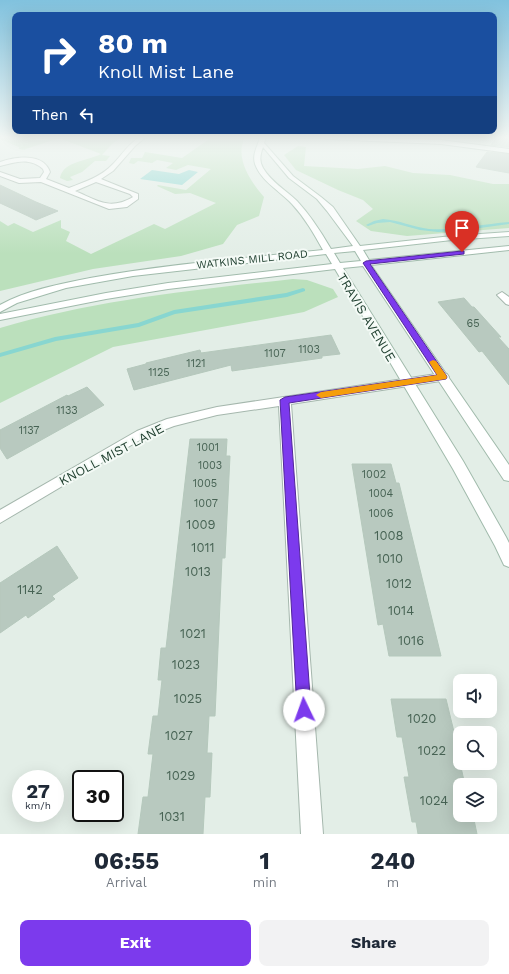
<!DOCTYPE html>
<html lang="en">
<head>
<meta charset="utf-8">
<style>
  :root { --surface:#fff; --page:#f2f2f3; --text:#1f2937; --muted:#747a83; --accent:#7c3aed }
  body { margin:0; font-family:"Work Sans",sans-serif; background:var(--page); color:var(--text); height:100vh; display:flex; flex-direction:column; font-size:15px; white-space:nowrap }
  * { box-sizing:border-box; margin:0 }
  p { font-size:13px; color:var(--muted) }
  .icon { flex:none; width:22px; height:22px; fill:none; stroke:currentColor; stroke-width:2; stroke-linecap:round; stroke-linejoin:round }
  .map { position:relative; height:834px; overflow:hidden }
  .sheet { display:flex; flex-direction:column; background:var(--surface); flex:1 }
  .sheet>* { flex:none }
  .guide { position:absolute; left:12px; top:12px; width:485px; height:122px; border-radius:8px; box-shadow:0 4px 16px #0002; background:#1a4fa0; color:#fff; overflow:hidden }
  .tools { position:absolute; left:453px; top:674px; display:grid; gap:8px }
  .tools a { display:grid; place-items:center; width:44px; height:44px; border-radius:8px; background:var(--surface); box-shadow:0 4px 16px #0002; font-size:20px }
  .speed { position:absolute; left:12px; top:770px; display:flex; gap:8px; font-size:20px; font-weight:700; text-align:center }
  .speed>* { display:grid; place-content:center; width:52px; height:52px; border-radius:50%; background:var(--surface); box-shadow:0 4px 16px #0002; line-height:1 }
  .speed small { font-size:10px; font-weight:400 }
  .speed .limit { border:2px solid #111; border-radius:6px; background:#fff; color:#111 }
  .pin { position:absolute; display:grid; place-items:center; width:34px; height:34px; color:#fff; margin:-41px -17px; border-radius:50% 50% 50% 0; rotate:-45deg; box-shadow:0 0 4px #0007 }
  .pin .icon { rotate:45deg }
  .me { position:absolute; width:44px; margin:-22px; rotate:357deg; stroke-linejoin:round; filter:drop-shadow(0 0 3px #0008) }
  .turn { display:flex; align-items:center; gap:14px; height:84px; padding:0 20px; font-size:18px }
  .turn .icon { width:52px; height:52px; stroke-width:2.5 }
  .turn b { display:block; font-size:28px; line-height:34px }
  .then { display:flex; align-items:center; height:38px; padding:0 20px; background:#0003; gap:8px; font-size:15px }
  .eta { display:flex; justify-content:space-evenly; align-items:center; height:68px; text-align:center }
  .eta b { font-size:24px; font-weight:700; line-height:28px }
  .button { display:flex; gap:8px; margin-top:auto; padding:8px 20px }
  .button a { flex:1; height:46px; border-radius:8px; background:var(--accent); color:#fff; font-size:16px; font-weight:700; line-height:46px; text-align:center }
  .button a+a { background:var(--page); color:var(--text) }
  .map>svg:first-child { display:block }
  .green { fill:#bbe0bc }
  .water { fill:#88d6d0 }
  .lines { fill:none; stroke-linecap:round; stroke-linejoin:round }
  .stream { fill:#88d6d0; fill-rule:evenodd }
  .building { fill:#b8c9bf; stroke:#b5c8bc }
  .street-casing { stroke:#a5b7ad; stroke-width:2 }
  .secondary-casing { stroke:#a1bbac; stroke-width:2 }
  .street { fill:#fff; fill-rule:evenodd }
  .secondary { fill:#fff; fill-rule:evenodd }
  .route { fill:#7c3aed; stroke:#51269a }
  .slow { fill:#f59e0b }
  .labels { text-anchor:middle; stroke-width:4; stroke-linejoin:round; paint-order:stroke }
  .far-street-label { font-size:11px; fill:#214131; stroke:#f4faf6 }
  .number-label { font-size:11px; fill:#476354 }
  .street-label { font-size:13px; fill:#214131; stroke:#f4faf6 }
  .near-number-label { font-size:13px; fill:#476354 }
</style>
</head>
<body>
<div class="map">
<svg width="509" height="834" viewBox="0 0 509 834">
  <rect width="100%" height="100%" fill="#e3eee7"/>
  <!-- green -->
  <g class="green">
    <path d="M0 137H30L37 140H46L57 137H122L113 143 102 155 110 156 106 161H95L82 172 70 177 73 180 67 181 60 178C63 161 88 161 101 154L59 138 23 150 19 149V147L0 139Z"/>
    <path d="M212 137H245C234 158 251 182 264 197L259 216 237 225 223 244 181 256 93 269 0 291V221L8 226 14 223 33 232 61 220V228L70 232 66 241 91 254 154 224 165 229 216 203 190 193 175 194 157 186 158 185 186 190 211 169 188 165 176 170 166 168 173 163 157 160 152 163 138 161 134 164 129 163 131 158H142L145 152 182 158Z"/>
    <path d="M298 146 306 147 304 166 358 169 385 166 413 173 450 175 493 184H509V228L407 236 371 231 356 221 373 209 363 200 338 190 296 170 284 155Z"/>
    <path d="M293 279 307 280 333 289 338 297 304 312 113 347 0 403V328C96 300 194 290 293 279Z"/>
  </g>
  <!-- water -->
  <path class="water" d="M152 170 179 174 189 170 198 172 182 185 140 179Z"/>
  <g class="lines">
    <!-- stream -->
    <g class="stream">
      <path d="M383 219C399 220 413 227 429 229 455 231 482 224 509 222V224L458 231 438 232 420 230 390 222 377 223 368 226 366 225 374 221Z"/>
      <path d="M303 288 305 289V291L287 297 175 314 139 327 56 341 0 357V353L55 337 138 323 174 310 286 293Z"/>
    </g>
  </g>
  <!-- building -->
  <g class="building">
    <path d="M497 137H509V147L491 145Z"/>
    <path d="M487 152 509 154V173L476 167Z"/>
    <path d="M0 185 36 202 58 211 36 220 28 216 0 203Z"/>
    <path d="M464 298 472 307H474L501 337H498L509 349V385L482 351 479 352 438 302Z"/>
    <path d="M331 335 340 354 322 356V358L232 371 231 365 134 390 127 369 146 364V363L200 350 201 353Z"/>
    <path d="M87 387 104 405 7 459 0 448V430L67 395 68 396Z"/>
    <path d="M190 439H227L226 456H230L225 558H222L215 716H209L207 753H212L210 797H205L203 834H138L143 797H148L153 754H148L153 716H158L162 680H158L161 648H166Z"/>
    <path d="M352 464H391L396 483H399L441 656H389L383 624 378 625Z"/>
    <path d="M57 546 78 578 52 596 55 599 28 618 26 615 0 633V583Z"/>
    <path d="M391 699H446L455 736H460V763L465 785H460V815H473L477 834H418L416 822H412L404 777H409L402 737H397Z"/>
  </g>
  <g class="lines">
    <!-- street casing -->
    <g class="street-casing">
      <g id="street">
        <path d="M140 137H146L135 146 113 171 101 179 138 194V199L127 207 109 209 41 182 19 183 0 176V172L20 179 40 178 44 172 43 169C30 157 15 162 0 166V162C15 157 43 152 50 172L46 179 69 188C84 182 101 177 113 164 122 155 128 144 140 137ZM96 182 130 194 133 197C109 211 97 200 75 191Z"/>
        <path d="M323 137H360L441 140 509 149V153L441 144 326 139Z"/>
        <path d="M502 292 509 297V305L506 304 497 295Z"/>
        <path d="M443 373 447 374 449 377 447 380 291 404 323 834H301L279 406 217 415 174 426 145 437 0 523V510L137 431 167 419 217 407Z"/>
      </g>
    </g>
    <!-- secondary casing -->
    <g class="secondary-casing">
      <path id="secondary" d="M260 137H266L264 143 293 176 321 197 333 207 360 246 452 236 509 232V236L452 240 363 250 369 260 509 246V250L371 265 509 465V481L504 480 363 266 343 268 463 461 506 537 509 543V567L504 565 495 546 453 469 335 269 168 289 106 299 0 320V314L106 293 168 283 332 264 326 254 133 276 66 288 17 303 0 312V305C27 290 60 284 90 278 167 264 246 258 323 250 314 234 305 218 292 204 280 191 261 181 255 164 252 154 258 146 260 137ZM263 147 289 178 317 199 327 211 353 246 331 249C321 232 310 215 297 201 286 190 271 182 263 168 259 161 260 155 263 147ZM355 251 361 261 340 263 334 253Z"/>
    </g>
    <!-- street -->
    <use href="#street" class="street"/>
    <!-- secondary -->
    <use href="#secondary" class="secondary"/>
  </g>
  <!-- sky -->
  <linearGradient id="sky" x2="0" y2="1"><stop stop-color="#81c2de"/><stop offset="0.54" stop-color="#f2f7f4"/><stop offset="1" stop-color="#f2f7f4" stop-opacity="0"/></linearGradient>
  <rect width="509" height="254" fill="url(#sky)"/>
  <!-- route -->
  <path class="route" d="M462 251H464V254L370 264 446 375 447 377 446 379 289 403 311 710 309 715 304 717 299 715 297 710 280 400 285 397 437 375 363 263 366 261Z"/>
  <!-- slow -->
  <path class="slow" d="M433 360 436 361 446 375 447 377 446 379 321 398 316 395 321 392 437 375 429 362Z"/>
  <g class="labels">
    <!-- far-street labels -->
    <g class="far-street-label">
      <text transform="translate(252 259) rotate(-6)" y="4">WATKINS MILL ROAD</text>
    </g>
    <!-- number labels -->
    <g class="number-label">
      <text x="473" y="327">65</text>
      <text x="309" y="353">1103</text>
      <text x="275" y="357">1107</text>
      <text x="196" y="367">1121</text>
      <text x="159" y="376">1125</text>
      <text x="67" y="414">1133</text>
      <text x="29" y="434">1137</text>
      <text x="208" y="451">1001</text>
      <text x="210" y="469">1003</text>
      <text x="374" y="478">1002</text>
      <text x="205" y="487">1005</text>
      <text x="381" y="497">1004</text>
      <text x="206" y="507">1007</text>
      <text x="381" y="517">1006</text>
    </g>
    <!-- street labels -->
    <g class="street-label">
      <text transform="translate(367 317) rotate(59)" y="5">TRAVIS AVENUE</text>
      <text transform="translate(111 454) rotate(-28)" y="5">KNOLL MIST LANE</text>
    </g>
    <!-- near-number labels -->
    <g class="near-number-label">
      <text x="201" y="529">1009</text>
      <text x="389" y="540">1008</text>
      <text x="203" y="552">1011</text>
      <text x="390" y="563">1010</text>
      <text x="198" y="576">1013</text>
      <text x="399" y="588">1012</text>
      <text x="30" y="594">1142</text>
      <text x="401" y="615">1014</text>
      <text x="193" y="638">1021</text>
      <text x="411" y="645">1016</text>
      <text x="186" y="669">1023</text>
      <text x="188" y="703">1025</text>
      <text x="422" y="723">1020</text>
      <text x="179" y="740">1027</text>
      <text x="432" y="755">1022</text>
      <text x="181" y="780">1029</text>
      <text x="434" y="805">1024</text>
      <text x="172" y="821">1031</text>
    </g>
  </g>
</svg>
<div class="tools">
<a><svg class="icon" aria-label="sound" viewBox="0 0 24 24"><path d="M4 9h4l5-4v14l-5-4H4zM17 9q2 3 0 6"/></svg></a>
<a><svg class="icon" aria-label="search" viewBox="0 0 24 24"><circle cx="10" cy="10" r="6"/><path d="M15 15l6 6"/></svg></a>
<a><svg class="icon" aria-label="layers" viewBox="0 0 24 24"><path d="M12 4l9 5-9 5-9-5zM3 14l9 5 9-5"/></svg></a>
</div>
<div class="speed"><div>27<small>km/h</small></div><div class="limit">30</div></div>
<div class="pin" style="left:462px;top:252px;background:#d93025"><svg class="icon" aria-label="arrive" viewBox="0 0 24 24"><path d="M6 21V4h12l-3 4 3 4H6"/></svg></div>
<svg class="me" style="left:304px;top:710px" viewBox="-20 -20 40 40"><circle r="19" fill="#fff"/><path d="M0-13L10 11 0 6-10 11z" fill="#7c3aed"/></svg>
<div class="guide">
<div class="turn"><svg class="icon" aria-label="right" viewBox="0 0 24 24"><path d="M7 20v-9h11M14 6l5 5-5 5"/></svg><div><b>80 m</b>Knoll Mist Lane</div></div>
<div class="then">Then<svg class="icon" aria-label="left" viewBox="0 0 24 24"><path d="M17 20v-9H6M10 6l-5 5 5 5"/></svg></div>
</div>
</div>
<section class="sheet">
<div class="eta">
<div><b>06:55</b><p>Arrival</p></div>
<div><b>1</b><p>min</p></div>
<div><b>240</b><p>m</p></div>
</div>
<div class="button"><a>Exit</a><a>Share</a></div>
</section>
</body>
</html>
